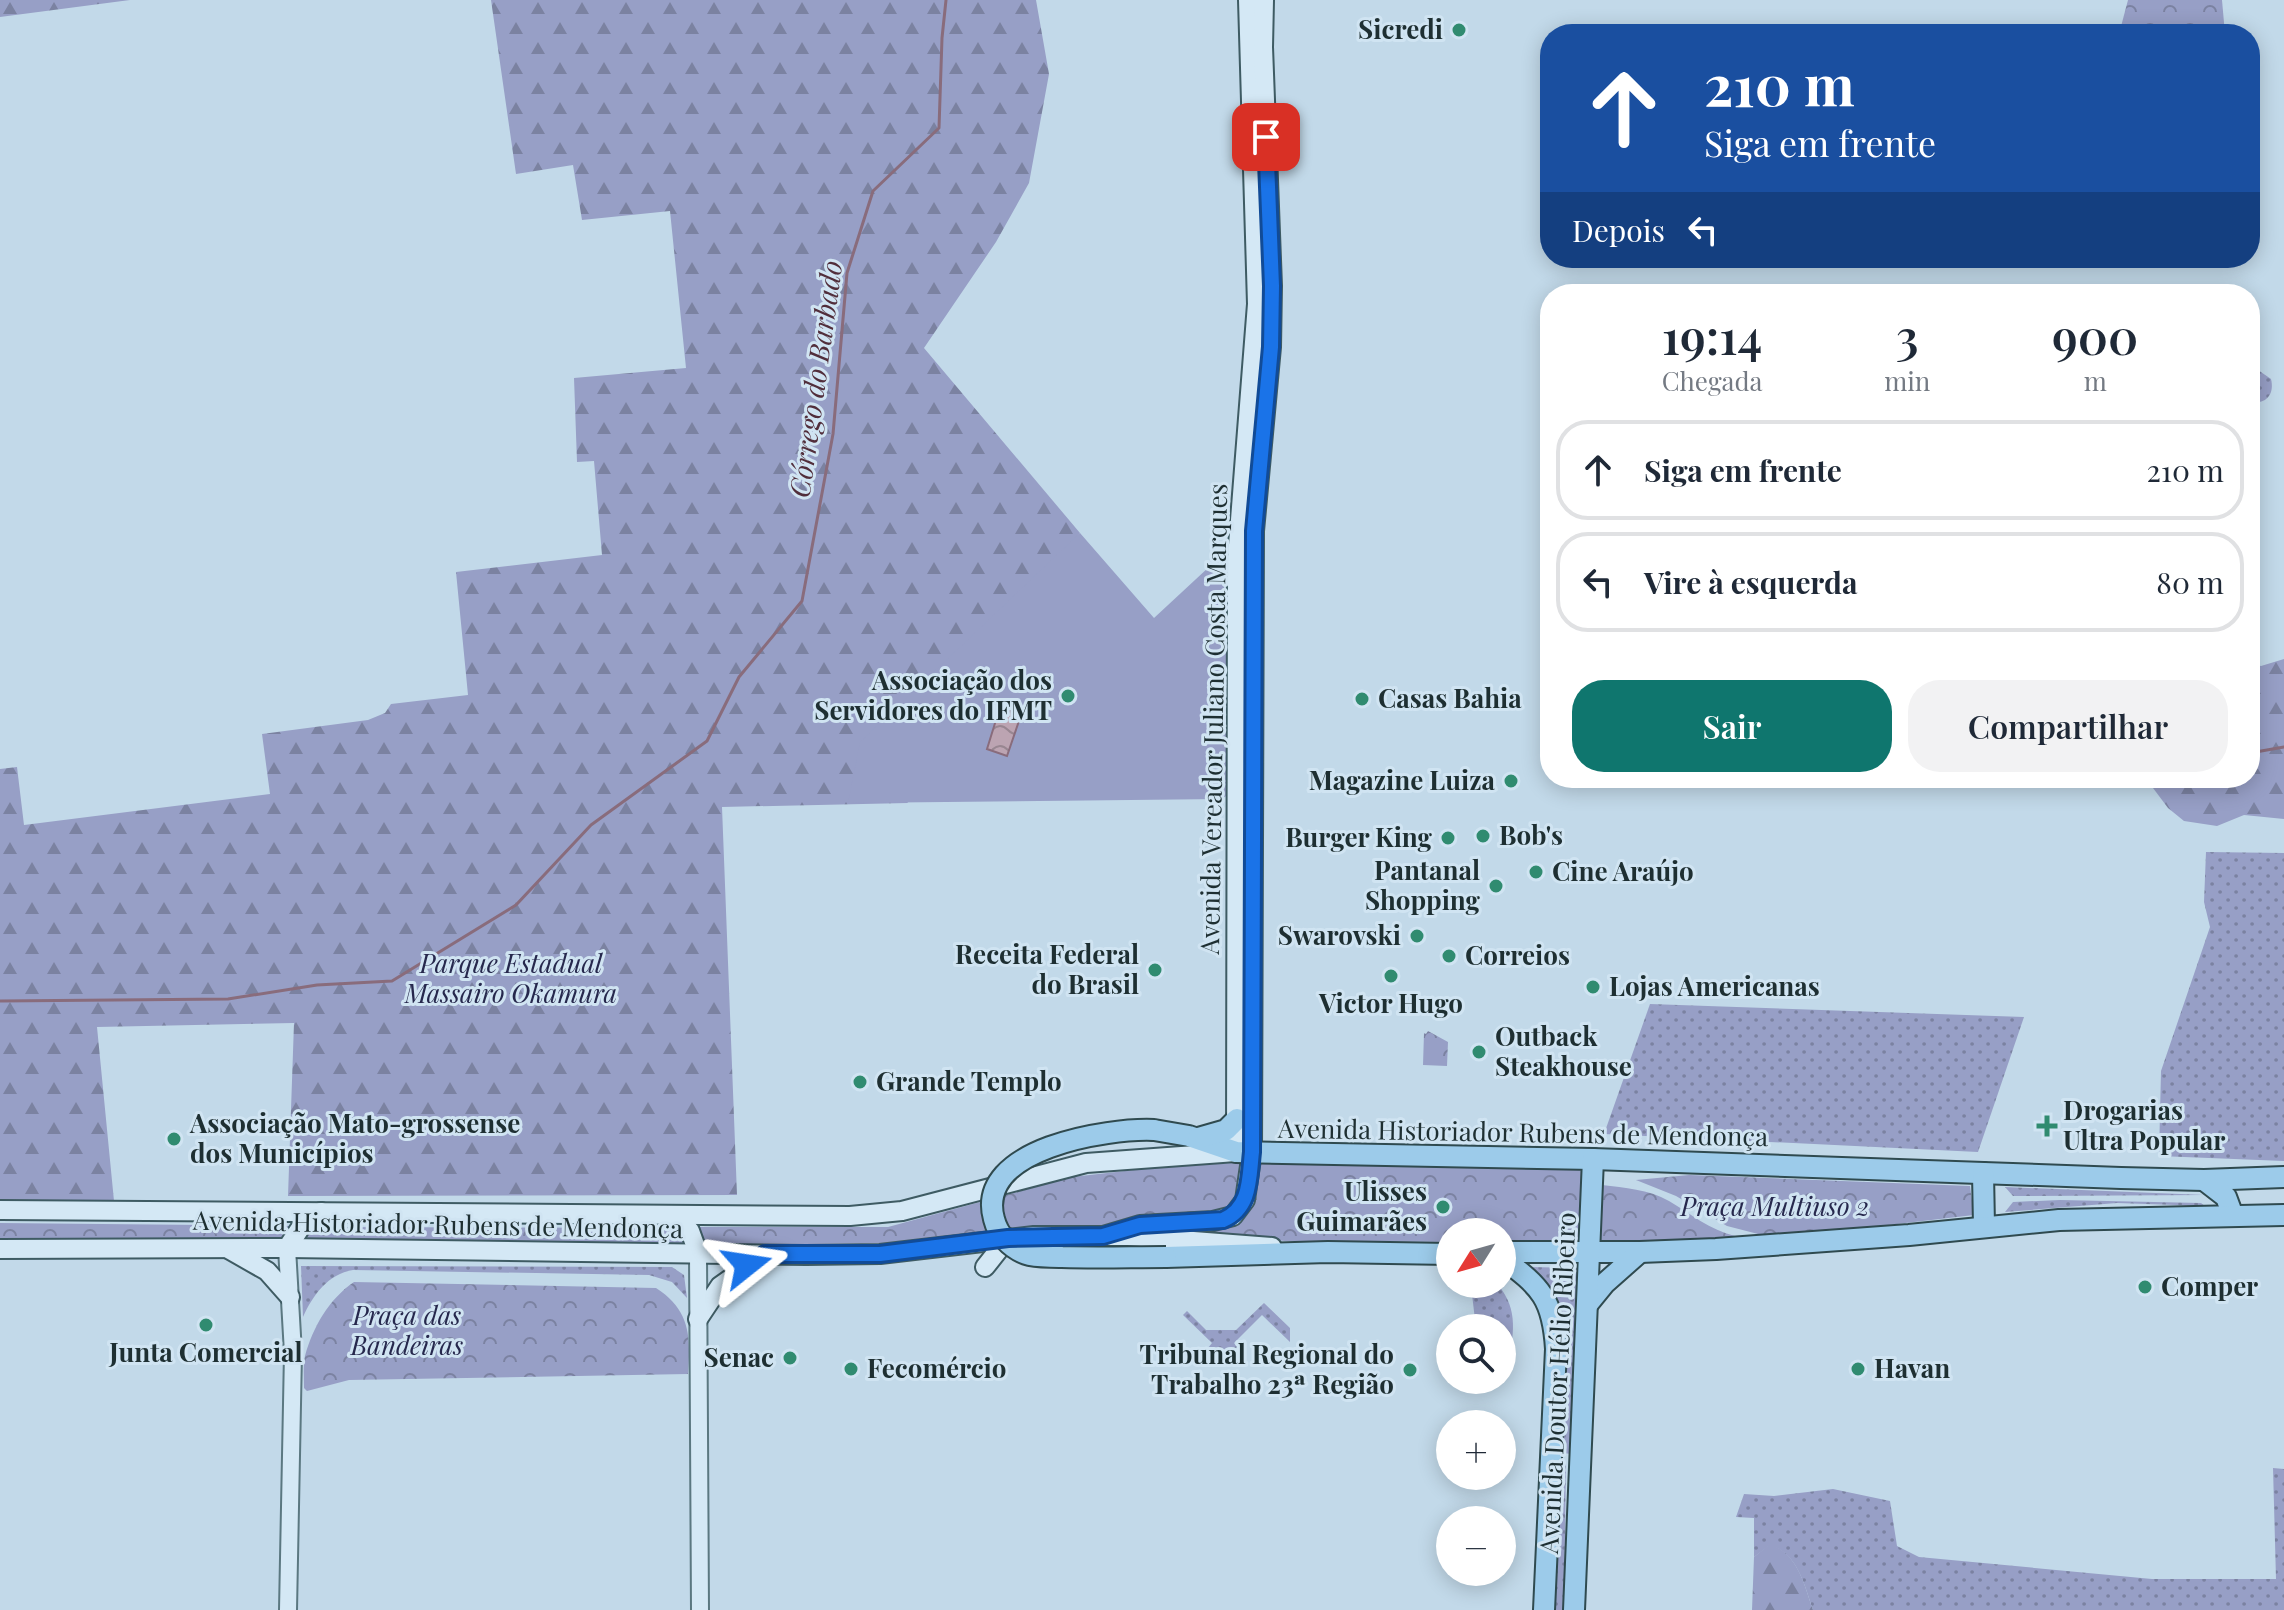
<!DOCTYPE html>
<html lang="pt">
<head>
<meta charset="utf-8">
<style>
  :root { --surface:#fff; --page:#f2f2f3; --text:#1f2937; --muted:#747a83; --line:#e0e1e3; --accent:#0f766e }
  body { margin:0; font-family:"Playfair Display",serif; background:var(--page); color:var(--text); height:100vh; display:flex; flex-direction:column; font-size:30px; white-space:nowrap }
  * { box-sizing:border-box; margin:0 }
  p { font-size:26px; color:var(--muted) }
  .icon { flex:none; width:44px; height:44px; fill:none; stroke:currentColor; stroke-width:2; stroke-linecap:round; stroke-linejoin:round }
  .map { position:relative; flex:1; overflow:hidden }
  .side { position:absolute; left:1540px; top:284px; width:720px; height:504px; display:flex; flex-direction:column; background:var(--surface); border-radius:32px; box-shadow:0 4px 20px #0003 }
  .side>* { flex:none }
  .top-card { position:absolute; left:1540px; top:24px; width:720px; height:244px; border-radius:32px; box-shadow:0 4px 20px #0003; background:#1a4fa0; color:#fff; overflow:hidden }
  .needle { width:52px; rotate:233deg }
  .buttons { position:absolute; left:1436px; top:1218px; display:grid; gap:16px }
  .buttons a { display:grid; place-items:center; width:80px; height:80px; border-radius:50%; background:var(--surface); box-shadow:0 4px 20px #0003; font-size:40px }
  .pin { position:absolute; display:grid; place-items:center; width:68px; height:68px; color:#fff; margin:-34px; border-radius:16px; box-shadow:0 4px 12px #0006 }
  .me { position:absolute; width:88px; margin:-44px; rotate:75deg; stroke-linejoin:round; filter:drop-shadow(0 0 6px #0008) }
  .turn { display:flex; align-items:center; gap:28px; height:168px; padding:0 32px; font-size:36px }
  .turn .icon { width:104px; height:104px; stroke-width:2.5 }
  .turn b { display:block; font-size:56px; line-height:68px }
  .then { display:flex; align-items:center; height:76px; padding:0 32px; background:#0003; gap:16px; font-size:30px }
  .eta { display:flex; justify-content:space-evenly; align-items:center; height:136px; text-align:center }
  .eta b { font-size:48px; font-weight:600; line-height:56px }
  .cta { display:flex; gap:16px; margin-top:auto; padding:16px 32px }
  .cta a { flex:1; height:92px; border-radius:32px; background:var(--accent); color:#fff; font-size:32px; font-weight:600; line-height:92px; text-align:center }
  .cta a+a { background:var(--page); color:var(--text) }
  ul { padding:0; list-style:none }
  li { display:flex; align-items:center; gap:24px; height:100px; margin:0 16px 12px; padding:0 16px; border:4px solid var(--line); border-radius:32px }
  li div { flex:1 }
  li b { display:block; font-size:30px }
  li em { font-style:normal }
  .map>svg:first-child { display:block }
  .grass { fill:url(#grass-dots) }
  .forest { fill:url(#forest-firs) }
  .park { fill:url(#park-crowns) }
  .pitch { fill:#979fc6 }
  .water { fill:url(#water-waves); stroke:#896c7c; stroke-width:2 }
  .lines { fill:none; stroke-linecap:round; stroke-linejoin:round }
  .stream { stroke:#896c7c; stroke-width:3 }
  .tertiary-casing { stroke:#5b7881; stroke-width:20 }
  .secondary-casing { stroke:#3e5b63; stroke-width:22 }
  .primary-casing { stroke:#2f4a4f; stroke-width:24 }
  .tertiary { stroke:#d4e8f5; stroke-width:16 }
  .secondary { stroke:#d4e8f5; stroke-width:18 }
  .primary { stroke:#9ccbea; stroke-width:20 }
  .primary-bridge-casing { stroke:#2f4a4f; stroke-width:24; stroke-linecap:butt }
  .primary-bridge { stroke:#9ccbea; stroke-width:20 }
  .route-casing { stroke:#114b97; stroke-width:20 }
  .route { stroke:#1a73e8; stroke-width:14 }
  .poi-dot { fill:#308b70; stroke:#d0e4f2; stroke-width:3 }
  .labels { text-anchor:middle; stroke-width:6; stroke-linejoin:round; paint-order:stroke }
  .poi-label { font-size:26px; font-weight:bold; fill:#1e2f32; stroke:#d0e4f2; text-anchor:start }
  .street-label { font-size:26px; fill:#1e2f32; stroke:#d0e4f2 }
  .park-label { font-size:26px; font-style:italic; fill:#26284d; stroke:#d0e4f2 }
  .water-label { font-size:28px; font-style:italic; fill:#512e3b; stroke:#d0e4f2 }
</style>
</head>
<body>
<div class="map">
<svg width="2284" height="1610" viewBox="0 0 2284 1610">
  <defs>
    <pattern id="grass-dots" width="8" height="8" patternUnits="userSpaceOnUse" patternTransform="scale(2)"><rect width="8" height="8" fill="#979fc6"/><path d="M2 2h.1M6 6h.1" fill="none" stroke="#7b82a1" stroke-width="1.8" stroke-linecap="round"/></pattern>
    <pattern id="forest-firs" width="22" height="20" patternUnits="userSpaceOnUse" patternTransform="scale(2)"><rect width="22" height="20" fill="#979fc6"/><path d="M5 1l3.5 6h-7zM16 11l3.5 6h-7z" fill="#7b82a1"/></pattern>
    <pattern id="park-crowns" width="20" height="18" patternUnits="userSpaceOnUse" patternTransform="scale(2)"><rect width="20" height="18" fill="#979fc6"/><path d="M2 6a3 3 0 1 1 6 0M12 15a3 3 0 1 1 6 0" fill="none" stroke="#7b82a1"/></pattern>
    <pattern id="water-waves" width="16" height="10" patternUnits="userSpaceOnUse" patternTransform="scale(2)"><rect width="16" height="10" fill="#bca4b2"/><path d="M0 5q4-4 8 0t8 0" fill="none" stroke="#988691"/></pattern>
  </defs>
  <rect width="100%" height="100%" fill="#c2d9e9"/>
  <!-- grass -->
  <g class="grass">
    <path d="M2258 370 2271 379C2275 395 2265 405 2250 402V372Z"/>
    <path d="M2206 852 2284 853V1161L2159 1156 2161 1071 2210 927 2204 902Z"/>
    <path d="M1650 1004 2024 1017 1978 1152 1604 1134Z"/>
    <path d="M2005 1187 2205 1195 2013 1196Z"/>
    <path d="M2060 1200 2201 1203 2205 1206 2117 1203 2005 1212 2013 1202Z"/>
    <path d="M301 1266 672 1267 684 1275 687 1298 672 1282 649 1275 353 1270C328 1274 313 1295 303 1317Z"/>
    <path d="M1529 1267 1581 1268 1573 1454 1561 1453 1565 1324 1552 1293Z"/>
    <path d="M1498 1285C1519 1309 1514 1337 1507 1365L1502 1360V1328H1476L1471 1286Z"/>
    <path d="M1264 1303 1290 1328V1342L1262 1315 1234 1343 1237 1347 1229 1355 1221 1352 1215 1354 1208 1348 1212 1343 1183 1315 1187 1311 1206 1330H1236Z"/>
    <path d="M1566 1463 1564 1610H1555L1562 1464Z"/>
    <path d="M2273 1468 2284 1469V1610H1813C1804 1584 1798 1554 1770 1545L1754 1557V1518L1736 1517 1744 1494 1774 1496 1833 1489 1890 1501 1897 1546 1919 1557 2152 1579H2276Z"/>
  </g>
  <!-- forest -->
  <g class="forest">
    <path d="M0 0H130L0 17Z"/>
    <path d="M491 0H1036L1049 74 1029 183 996 242 924 348 1080 533 900 790 908 803 722 807 737 1195 288 1196 294 1023 97 1027 114 1201 0 1200V769L17 767 24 825 270 794 262 734 368 720 385 713 391 704 468 695 456 572 602 555 594 461 577 462 574 378 686 368 670 211 582 220 573 165 516 174Z"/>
    <path d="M2284 659V819L2244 815 2217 826 2184 821 2168 808 2153 788 2156 778H2250V663L2261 666Z"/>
    <path d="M1770 1544C1798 1554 1804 1584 1813 1610H1752L1754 1557Z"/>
  </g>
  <!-- park -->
  <g class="park">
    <path d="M2128 0H2222L2225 34H2119Z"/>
    <path d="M1428 1031 1448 1042 1447 1066 1423 1065 1424 1033 1426 1034Z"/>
    <path d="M1279 1160 1576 1167 1582 1172 1583 1182 1581 1242 1502 1241V1232H1450V1242L1285 1241 1169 1232 926 1243 700 1245 694 1227H888L1072 1177 1151 1168Z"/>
    <path d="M1689 1175 1970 1186 1974 1215 1786 1237 1762 1235 1727 1226 1676 1196 1636 1180Z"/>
    <path d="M1602 1185C1625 1188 1648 1189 1669 1201 1691 1214 1710 1230 1735 1236L1736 1243 1598 1242Z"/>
    <path d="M0 1223 296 1226 284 1243 0 1242Z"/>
    <path d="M312 1227 675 1228 680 1230 687 1245 296 1242Z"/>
    <path d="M354 1282 656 1288C690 1310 691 1336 688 1374L349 1380 307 1391 304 1388C304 1378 303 1366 305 1356 313 1327 329 1299 354 1282Z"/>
  </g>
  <!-- pitch -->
  <path class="pitch" d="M1080 533 1154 618 1223 554 1230 793 1222 799 848 803 860 742Z"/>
  <!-- water -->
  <path class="water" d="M1000 707 1021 715 1007 756 987 749Z"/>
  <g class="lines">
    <!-- stream -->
    <g class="stream">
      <path d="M2250 753 2284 747"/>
      <path d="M0 1001 228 999 317 985 392 981 516 905 591 825 707 741 739 677 802 601 833 434 847 273 873 191 939 128 942 38 946 0"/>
    </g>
    <!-- tertiary casing -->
    <g class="tertiary-casing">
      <g id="tertiary">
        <path d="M287 1248 293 1353 288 1610"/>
        <path d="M698 1253 700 1610"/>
      </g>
    </g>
    <!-- secondary casing -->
    <g class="secondary-casing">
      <g id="secondary">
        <path d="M0 1210 850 1216 902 1211 1086 1163 1236 1152 1237 558 1257 304 1248 0"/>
        <path d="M672 1216 690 1231 698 1253"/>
        <path d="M1103 1236 1140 1225 1213 1221 1233 1216 1245 1200 1252 1152 1254 531 1271 347 1272 286 1263 47 1264 0"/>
        <path d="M287 1248 301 1227 321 1212"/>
        <path d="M0 1249 287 1248 806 1255 880 1254 1034 1236H1128L1272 1247"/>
        <path d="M230 1250 267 1271 290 1297"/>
        <path d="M985 1267 1008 1238"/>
        <path d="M698 1319 720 1286 764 1255"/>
      </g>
    </g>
    <!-- primary casing -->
    <g class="primary-casing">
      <g id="primary">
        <path d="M1154 1130 1189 1136 1236 1152 1593 1159 2121 1178 2204 1180 2284 1177"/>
        <path d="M1198 1138 1226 1130 1237 1119"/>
        <path d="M1983 1173 1984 1226"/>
        <path d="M2204 1180 2226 1197 2233 1216"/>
        <path d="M1502 1252H1640L1716 1249 1909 1235 2059 1220 2284 1215"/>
        <path d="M1166 1257 1328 1252 1450 1254"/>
        <path d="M1502 1258C1541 1287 1553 1299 1556 1349L1544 1610"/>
        <path d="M1587 1305 1605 1283 1640 1252"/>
        <path d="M1574 1610 1593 1159"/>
      </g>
    </g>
    <!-- tertiary -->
    <use href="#tertiary" class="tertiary"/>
    <!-- secondary -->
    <use href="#secondary" class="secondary"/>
    <!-- primary -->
    <use href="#primary" class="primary"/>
    <!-- primary-bridge casing -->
    <g class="primary-bridge-casing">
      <path id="primary-bridge" d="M1154 1130C1109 1128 974 1148 994 1219 998 1235 1010 1248 1026 1254 1037 1258 1050 1256 1062 1257 1097 1258 1131 1257 1166 1257"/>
    </g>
    <!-- primary-bridge -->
    <use href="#primary-bridge" class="primary-bridge"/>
  </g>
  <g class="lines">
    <!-- route casing -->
    <g class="route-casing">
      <path id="route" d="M747 1265 765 1254H880L1008 1238 1103 1236 1140 1225 1223 1220C1251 1208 1249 1178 1252 1152L1254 531 1271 347 1272 286 1266 137"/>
    </g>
    <!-- route -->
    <use href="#route" class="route"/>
  </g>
  <!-- markers -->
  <g class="poi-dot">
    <circle cx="1459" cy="30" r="8"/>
    <circle cx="1068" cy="696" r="8"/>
    <circle cx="1362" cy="699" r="8"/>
    <circle cx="1511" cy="781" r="8"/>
    <circle cx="1483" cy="836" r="8"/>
    <circle cx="1448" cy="838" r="8"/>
    <circle cx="1536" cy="872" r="8"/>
    <circle cx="1496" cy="886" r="8"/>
    <circle cx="1417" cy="936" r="8"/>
    <circle cx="1449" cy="956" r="8"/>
    <circle cx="1155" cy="970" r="8"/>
    <circle cx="1391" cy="976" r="8"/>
    <circle cx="1593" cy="987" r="8"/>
    <circle cx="1479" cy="1052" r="8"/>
    <circle cx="860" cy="1082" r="8"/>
    <path d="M2043 1114h8v8h8v8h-8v8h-8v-8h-8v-8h8z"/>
    <circle cx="174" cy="1139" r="8"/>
    <circle cx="1443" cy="1207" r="8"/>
    <circle cx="2145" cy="1287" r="8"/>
    <circle cx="206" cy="1325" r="8"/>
    <circle cx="790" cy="1358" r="8"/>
    <circle cx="851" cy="1369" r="8"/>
    <circle cx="1858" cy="1369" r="8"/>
    <circle cx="1410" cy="1370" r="8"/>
  </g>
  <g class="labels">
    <!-- poi labels -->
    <g class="poi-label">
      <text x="1443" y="39" text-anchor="end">Sicredi</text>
      <text x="1052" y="690" text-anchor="end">Associação dos<tspan x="1052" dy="30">Servidores do IFMT</tspan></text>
      <text x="1378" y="708">Casas Bahia</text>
      <text x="1495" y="790" text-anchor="end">Magazine Luiza</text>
      <text x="1499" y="845">Bob's</text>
      <text x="1432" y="847" text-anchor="end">Burger King</text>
      <text x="1480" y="880" text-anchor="end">Pantanal<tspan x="1480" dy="30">Shopping</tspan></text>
      <text x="1552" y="881">Cine Araújo</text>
      <text x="1401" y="945" text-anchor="end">Swarovski</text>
      <text x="1139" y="964" text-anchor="end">Receita Federal<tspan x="1139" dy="30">do Brasil</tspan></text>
      <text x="1465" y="965">Correios</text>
      <text x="1609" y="996">Lojas Americanas</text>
      <text x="1391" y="1013" text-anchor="middle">Victor Hugo</text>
      <text x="1495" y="1046">Outback<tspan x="1495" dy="30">Steakhouse</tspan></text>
      <text x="876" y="1091">Grande Templo</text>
      <text x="2063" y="1120">Drogarias<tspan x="2063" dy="30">Ultra Popular</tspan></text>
      <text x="190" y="1133">Associação Mato-grossense<tspan x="190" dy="30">dos Municípios</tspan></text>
      <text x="1427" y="1201" text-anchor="end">Ulisses<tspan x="1427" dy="30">Guimarães</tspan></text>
      <text x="2161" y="1296">Comper</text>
      <text x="206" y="1362" text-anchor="middle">Junta Comercial</text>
      <text x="1394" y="1364" text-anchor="end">Tribunal Regional do<tspan x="1394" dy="30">Trabalho 23ª Região</tspan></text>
      <text x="774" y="1367" text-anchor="end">Senac</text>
      <text x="867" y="1378">Fecomércio</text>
      <text x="1874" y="1378">Havan</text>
    </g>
    <!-- street labels -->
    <g class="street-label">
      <text transform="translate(1214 719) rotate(-89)" y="9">Avenida Vereador Juliano Costa Marques</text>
      <text transform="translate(1523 1133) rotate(1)" y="9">Avenida Historiador Rubens de Mendonça</text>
      <text transform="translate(438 1225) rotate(1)" y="9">Avenida Historiador Rubens de Mendonça</text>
      <text transform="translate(1558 1383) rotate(-87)" y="9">Avenida Doutor Hélio Ribeiro</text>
    </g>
    <!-- park labels -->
    <g class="park-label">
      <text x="511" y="973">Parque Estadual<tspan x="511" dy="30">Massairo Okamura</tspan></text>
      <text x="1775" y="1216">Praça Multiuso 2</text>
      <text x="407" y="1325">Praça das<tspan x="407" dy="30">Bandeiras</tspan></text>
    </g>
    <!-- water labels -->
    <g class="water-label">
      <text transform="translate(816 379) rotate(-82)" y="10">Córrego do Barbado</text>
    </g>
  </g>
</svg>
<div class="buttons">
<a><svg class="needle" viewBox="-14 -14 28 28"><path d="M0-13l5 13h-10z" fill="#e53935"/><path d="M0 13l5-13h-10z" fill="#747a83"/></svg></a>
<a><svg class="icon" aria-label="search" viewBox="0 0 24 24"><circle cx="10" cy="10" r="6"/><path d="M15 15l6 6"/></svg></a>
<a>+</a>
<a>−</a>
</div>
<div class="pin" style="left:1266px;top:137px;background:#d93025"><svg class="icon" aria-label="arrive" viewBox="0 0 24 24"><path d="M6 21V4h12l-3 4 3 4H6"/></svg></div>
<svg class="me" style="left:747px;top:1265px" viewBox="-20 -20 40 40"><path d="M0-17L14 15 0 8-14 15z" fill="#1a73e8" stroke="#fff" stroke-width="4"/></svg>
<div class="top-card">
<div class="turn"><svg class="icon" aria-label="ahead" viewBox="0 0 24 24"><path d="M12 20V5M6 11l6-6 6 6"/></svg><div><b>210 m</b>Siga em frente</div></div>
<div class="then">Depois<svg class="icon" aria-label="left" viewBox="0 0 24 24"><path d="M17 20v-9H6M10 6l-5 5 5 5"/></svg></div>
</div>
<section class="side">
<div class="eta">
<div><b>19:14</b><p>Chegada</p></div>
<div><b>3</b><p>min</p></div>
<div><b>900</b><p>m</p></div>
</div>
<ul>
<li><svg class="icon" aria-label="ahead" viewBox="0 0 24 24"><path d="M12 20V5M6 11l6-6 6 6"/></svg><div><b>Siga em frente</b></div><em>210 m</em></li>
<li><svg class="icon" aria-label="left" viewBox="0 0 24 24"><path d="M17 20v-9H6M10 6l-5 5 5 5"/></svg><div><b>Vire à esquerda</b></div><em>80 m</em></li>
</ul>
<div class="cta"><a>Sair</a><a>Compartilhar</a></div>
</section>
</div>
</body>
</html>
